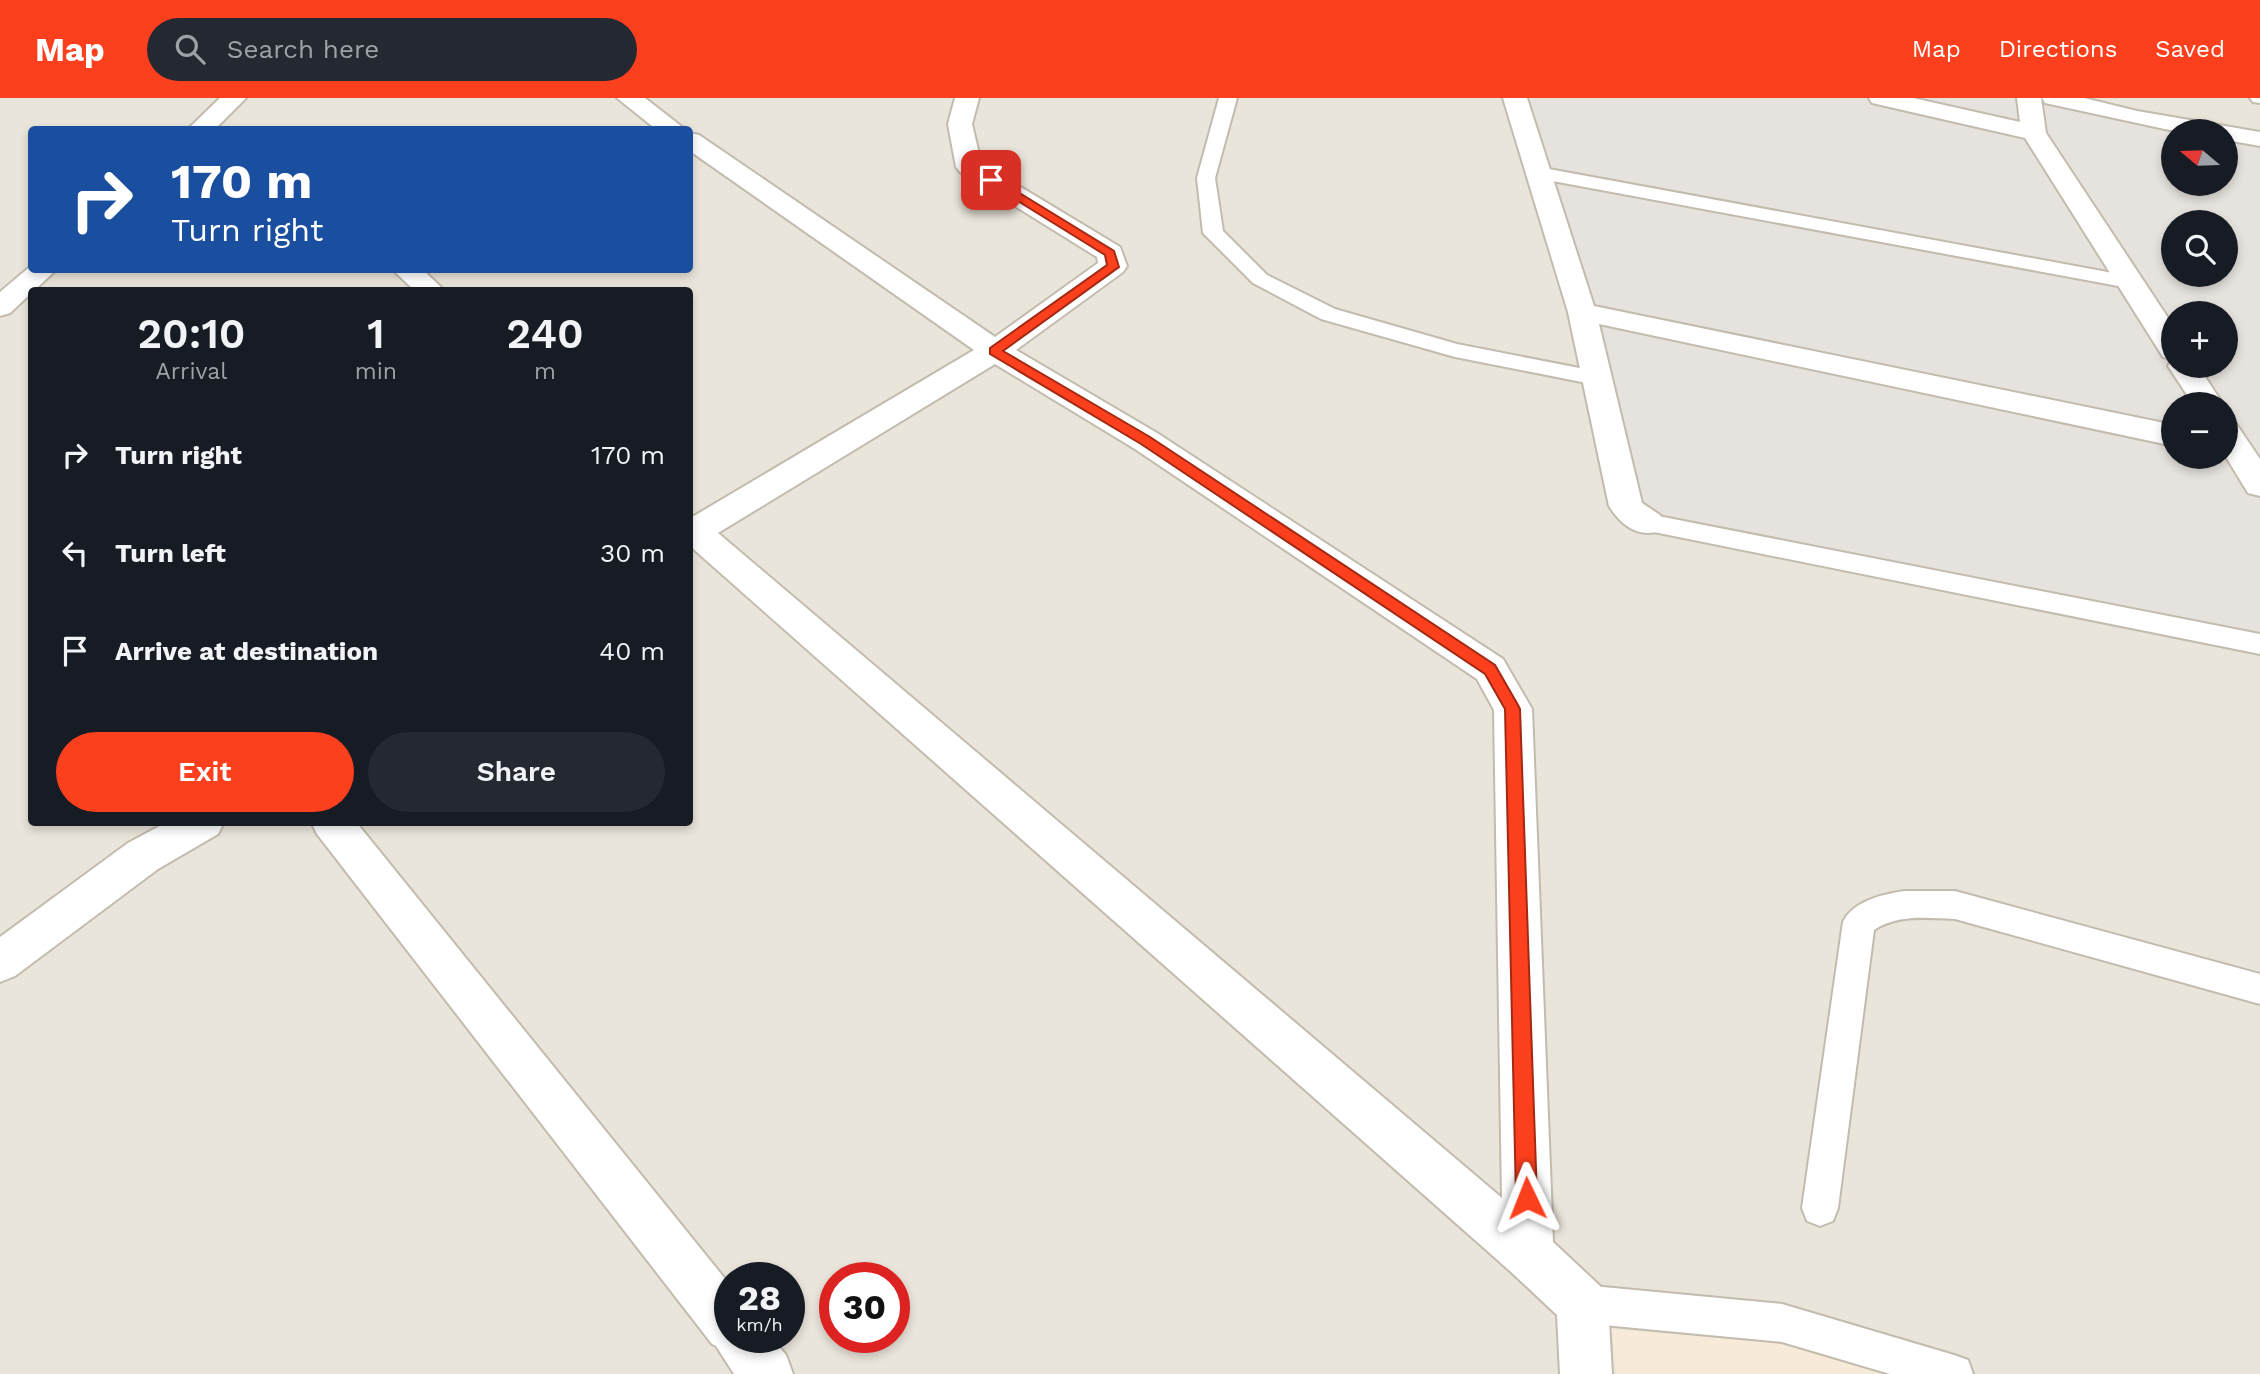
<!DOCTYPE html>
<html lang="en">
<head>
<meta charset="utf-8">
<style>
  :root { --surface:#171b24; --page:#242831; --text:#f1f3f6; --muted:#9ea1a6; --accent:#fc3f1d }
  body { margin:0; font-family:"Work Sans",sans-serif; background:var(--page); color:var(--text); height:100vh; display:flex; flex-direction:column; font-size:26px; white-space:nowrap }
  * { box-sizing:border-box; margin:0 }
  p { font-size:23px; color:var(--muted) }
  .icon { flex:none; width:38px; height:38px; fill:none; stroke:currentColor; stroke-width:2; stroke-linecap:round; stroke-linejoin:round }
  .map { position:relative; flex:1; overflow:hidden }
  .details { position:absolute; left:28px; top:189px; width:665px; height:539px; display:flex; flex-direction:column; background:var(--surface); border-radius:7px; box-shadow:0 4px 10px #0003 }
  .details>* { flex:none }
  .hud { position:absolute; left:28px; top:28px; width:665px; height:147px; border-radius:7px; box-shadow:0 4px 10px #0003; background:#1a4fa0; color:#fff; overflow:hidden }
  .needle { width:46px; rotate:289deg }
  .fabs { position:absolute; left:2161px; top:21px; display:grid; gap:14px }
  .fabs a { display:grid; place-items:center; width:77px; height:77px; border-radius:50%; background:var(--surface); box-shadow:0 4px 10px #0003; font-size:35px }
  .speed { position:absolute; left:714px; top:1164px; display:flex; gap:14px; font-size:35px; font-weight:700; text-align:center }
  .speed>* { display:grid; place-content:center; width:91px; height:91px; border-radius:50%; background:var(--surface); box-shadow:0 4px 10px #0003; line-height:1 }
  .speed small { font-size:18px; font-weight:400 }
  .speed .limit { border:10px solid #d22; background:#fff; color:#111 }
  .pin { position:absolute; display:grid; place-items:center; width:60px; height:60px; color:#fff; margin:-30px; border-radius:14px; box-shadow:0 4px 10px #0006 }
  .me { position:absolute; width:77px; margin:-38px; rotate:358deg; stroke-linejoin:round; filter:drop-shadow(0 0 5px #0008) }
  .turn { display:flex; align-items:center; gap:24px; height:147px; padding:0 28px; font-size:32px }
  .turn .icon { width:91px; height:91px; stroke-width:2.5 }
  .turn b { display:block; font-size:49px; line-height:60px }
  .eta { display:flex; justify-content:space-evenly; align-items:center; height:119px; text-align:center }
  .eta b { font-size:42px; font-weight:600; line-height:49px }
  .primary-button { display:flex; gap:14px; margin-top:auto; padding:14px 28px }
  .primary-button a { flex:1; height:80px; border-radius:42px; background:var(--accent); color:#fff; font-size:28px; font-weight:600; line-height:80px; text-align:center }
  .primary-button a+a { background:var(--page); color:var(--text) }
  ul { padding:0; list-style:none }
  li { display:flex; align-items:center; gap:21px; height:98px; padding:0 28px }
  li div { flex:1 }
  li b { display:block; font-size:26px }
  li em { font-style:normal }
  header { display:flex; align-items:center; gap:42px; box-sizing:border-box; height:98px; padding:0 35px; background:var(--accent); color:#fff }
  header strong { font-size:33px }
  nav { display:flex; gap:38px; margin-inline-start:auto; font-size:24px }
  .search { width:490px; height:63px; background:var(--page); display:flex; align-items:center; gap:18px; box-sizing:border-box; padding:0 24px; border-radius:38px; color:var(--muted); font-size:26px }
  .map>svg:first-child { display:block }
  .residential { fill:#eae5da; fill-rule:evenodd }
  .commercial { fill:#f7ead8 }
  .industrial { fill:#e6e2dd; fill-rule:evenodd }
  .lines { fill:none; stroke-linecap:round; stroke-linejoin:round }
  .service-casing { stroke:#c2bbae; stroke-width:4 }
  .minor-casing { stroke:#c2bbae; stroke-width:4 }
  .service { fill:#fff; fill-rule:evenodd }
  .minor { fill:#fff; fill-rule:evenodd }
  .route { fill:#fc3f1d; stroke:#a42913; stroke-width:2 }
</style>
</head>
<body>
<header>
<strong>Map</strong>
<div class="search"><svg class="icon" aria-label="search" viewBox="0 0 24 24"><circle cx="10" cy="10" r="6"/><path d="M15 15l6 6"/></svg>Search here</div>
<nav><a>Map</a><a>Directions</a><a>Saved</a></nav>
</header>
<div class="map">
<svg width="2260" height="1276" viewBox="0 0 2260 1276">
  <rect width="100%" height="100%" fill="#f6f3ec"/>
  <!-- residential -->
  <path class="residential" d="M0 0H2260V1276H0ZM32 32H690V172H32ZM2174 33H2226V86H2174ZM2174 124H2226V177H2174ZM32 192H690V724H32ZM2174 215H2226V268H2174ZM2174 306H2226V359H2174ZM730 1180H789V1239H730ZM835 1180H894V1239H835Z"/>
  <!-- commercial -->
  <path class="commercial" d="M1612 1231 1799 1247 1897 1276H1616Z"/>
  <!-- industrial -->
  <path class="industrial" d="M1505 0H2075L2136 14 2260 35V554L1661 433 1616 420 1568 206ZM2174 33H2226V86H2174ZM2174 124H2226V177H2174ZM2174 215H2226V268H2174ZM2174 306H2226V359H2174Z"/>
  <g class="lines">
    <!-- service casing -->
    <g class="service-casing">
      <g id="service">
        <path d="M1219 0H1237L1215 80 1223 133 1267 177 1335 211 1457 246 1605 275 1608 280 1605 285 1597 287 1455 259 1321 221 1253 185 1203 135 1197 80Z"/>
        <path d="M2250 0H2260V5L2253 4Z"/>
        <path d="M1538 69 2129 178 2136 180 2139 184 2136 188 2129 190 1531 79 1529 75 1531 71Z"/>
        <path d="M1648 416 2260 536V556L1639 431 1636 425 1639 419Z"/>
        <path d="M1905 793H1955L2260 876V906L1955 821C1928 820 1898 816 1874 832L1838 1110 1833 1123 1820 1128 1807 1123 1802 1110 1843 824C1853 803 1883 796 1905 793Z"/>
        <path d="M1582 1187 1782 1206 1954 1257 1968 1262 1973 1276H1890L1782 1244 1582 1225 1569 1219 1563 1206 1569 1193Z"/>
      </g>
    </g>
    <!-- minor casing -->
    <g class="minor-casing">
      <g id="minor">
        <path d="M220 0H246L214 32H187Z"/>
        <path d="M617 0H645L686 32H657Z"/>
        <path d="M955 0H979L972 26 981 65 1120 149 1127 168 1123 174 1016 252 1157 335 1503 561 1532 611 1553 1144 1600 1188 1608 1206 1612 1276H1560L1557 1217 1510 1173 690 448V417L694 418 974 252 690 53V35L699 37 995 239 1098 165 1097 159 960 74 956 69 948 26ZM995 266 1135 351 1477 581 1494 612 1502 1100 718 435Z"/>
        <path d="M1503 0H1527L1594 208 2174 327V348L1599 226 1642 405 1660 417 1665 425 1660 433C1637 440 1621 427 1609 408L1568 214Z"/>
        <path d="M1869 0H1913L2020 24 2017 0H2041L2046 35 2174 229V268H2198L2223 306H2193L2168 268 2173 261 2163 259 2025 40 1872 5Z"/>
        <path d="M2042 0H2084L2137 13 2260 34V48L2226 42V33H2174L2045 5Z"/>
        <path d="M32 167V172H56L10 215 0 218V194Z"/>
        <path d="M393 172H423L444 192H414Z"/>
        <path d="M2226 323 2237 327 2260 361V398L2248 395 2226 359Z"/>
        <path d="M167 724H224L218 736 158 771 15 878 0 884V839L128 745Z"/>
        <path d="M311 724H356L730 1187V1239H771L786 1257 793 1276H734L716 1248 712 1246 317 736Z"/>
      </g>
    </g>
    <!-- service -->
    <use href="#service" class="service"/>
    <!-- minor -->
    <use href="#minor" class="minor"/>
  </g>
  <!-- route -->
  <path class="route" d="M987 80H995L1114 153 1119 169 1003 253 1150 339 1495 567 1518 607 1520 611 1537 1100 1534 1107 1527 1110 1519 1107 1516 1100 1505 611 1485 576 1141 346 990 256V250L1107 167 1105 157 987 84Z"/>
</svg>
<div class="fabs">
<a><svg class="needle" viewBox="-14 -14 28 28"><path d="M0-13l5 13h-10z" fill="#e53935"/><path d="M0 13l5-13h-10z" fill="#9ea1a6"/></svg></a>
<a><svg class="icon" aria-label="search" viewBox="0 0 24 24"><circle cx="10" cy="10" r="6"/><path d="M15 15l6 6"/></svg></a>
<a>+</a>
<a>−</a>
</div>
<div class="speed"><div>28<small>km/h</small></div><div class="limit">30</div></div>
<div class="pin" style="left:991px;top:82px;background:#d93025"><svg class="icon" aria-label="arrive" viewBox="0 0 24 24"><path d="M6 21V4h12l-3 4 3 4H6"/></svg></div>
<svg class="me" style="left:1527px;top:1100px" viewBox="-20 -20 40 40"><path d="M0-17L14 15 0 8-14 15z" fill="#fc3f1d" stroke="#fff" stroke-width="4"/></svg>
<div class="hud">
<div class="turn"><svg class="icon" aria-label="right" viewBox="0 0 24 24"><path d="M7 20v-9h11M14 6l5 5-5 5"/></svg><div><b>170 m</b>Turn right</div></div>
</div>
<section class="details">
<div class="eta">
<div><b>20:10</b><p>Arrival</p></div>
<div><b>1</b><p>min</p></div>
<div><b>240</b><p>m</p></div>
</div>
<ul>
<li><svg class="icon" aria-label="right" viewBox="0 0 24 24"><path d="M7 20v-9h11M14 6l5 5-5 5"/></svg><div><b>Turn right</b></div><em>170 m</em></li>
<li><svg class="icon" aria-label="left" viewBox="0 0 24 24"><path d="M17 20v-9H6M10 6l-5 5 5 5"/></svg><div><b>Turn left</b></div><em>30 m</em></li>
<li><svg class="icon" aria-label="arrive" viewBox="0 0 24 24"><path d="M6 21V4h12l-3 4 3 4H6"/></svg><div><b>Arrive at destination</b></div><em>40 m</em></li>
</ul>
<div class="primary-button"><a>Exit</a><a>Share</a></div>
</section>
</div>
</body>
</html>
